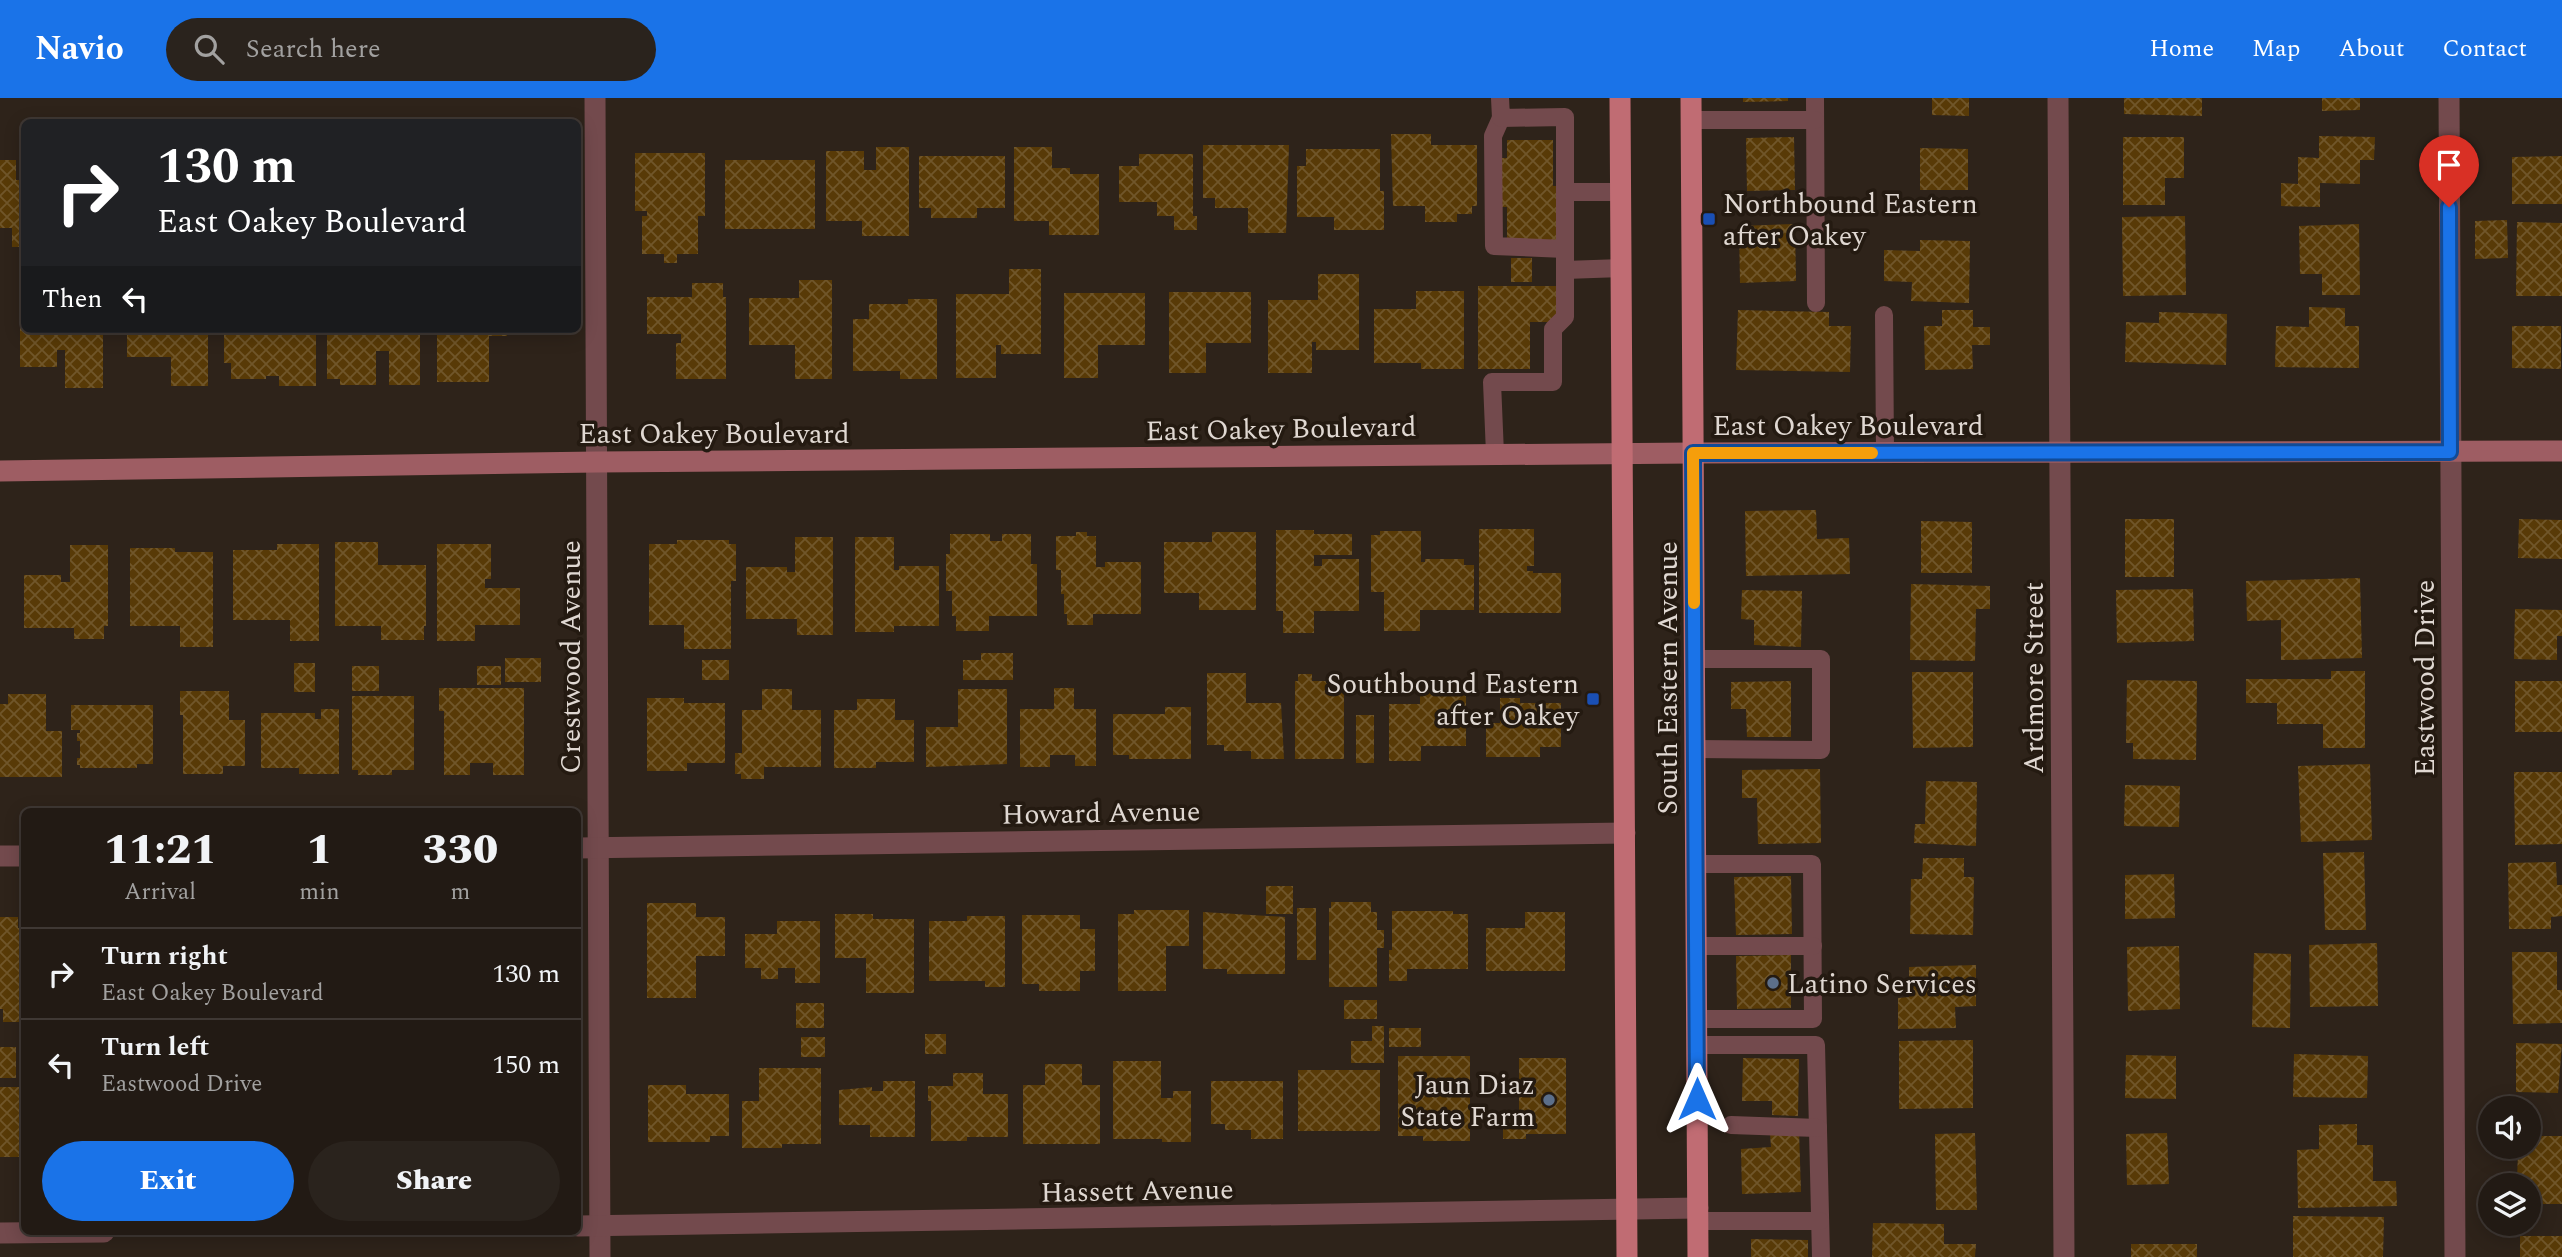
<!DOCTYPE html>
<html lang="en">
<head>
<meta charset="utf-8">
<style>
  :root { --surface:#221a14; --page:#2a231d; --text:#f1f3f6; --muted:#a2a1a0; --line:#3f3834; --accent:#1a73e8 }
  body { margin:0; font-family:Spectral,serif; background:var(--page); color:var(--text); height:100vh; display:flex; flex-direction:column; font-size:26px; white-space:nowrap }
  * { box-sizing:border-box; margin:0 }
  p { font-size:23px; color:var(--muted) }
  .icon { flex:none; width:38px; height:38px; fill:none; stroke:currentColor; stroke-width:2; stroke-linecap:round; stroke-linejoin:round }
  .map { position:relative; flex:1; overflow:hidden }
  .details { position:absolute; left:21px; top:710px; width:560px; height:427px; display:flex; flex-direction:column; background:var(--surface); border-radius:10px; box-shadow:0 4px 18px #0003,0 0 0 2px var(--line) }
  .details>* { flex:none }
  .top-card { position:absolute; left:21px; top:21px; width:560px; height:214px; border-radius:10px; box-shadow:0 4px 18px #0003,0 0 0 2px var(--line); background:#202124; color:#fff; overflow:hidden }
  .buttons { position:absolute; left:2478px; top:998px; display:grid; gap:14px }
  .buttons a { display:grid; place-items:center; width:63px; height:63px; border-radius:50%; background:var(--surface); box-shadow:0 4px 18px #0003,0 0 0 2px var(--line); font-size:35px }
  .pin { position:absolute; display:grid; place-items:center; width:60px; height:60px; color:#fff; margin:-72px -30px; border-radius:50% 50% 50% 0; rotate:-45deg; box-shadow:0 0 7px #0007 }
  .pin .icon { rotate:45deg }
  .me { position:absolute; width:77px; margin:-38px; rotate:0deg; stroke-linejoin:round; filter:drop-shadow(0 0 5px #0008) }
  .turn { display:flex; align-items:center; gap:24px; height:147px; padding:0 21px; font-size:32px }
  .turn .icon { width:91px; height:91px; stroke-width:2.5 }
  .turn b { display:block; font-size:49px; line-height:60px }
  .then { display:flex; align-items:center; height:66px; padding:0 21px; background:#0003; gap:14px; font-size:26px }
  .eta { display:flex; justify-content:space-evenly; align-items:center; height:119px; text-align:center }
  .eta b { font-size:42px; font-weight:800; line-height:49px }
  .primary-button { display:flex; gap:14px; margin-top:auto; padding:14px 21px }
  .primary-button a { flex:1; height:80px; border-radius:42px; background:var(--accent); color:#fff; font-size:28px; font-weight:800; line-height:80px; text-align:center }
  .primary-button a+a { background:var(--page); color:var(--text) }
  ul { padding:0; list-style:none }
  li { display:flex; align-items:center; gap:21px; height:91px; padding:0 21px; border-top:2px solid var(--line) }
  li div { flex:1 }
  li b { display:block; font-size:26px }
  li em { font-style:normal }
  header { display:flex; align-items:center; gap:42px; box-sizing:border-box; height:98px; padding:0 35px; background:var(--accent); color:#fff }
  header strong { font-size:33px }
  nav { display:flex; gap:38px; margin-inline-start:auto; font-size:24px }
  .search { width:490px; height:63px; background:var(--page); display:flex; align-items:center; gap:18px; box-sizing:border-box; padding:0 24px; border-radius:38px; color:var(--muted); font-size:26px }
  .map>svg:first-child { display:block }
  .building { fill:url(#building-cross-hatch) }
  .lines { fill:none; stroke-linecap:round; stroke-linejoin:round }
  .lane { stroke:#734a4d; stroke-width:18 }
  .street { stroke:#734a4d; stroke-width:21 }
  .secondary { stroke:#9e5d63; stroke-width:21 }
  .primary { stroke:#c06c73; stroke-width:21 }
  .route-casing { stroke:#114b97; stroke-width:18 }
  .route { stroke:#1a73e8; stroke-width:12 }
  .slow { stroke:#f59e0b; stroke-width:12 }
  .transit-dot { fill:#1a4fb4; stroke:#241a11; stroke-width:2.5 }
  .service-dot { fill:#5c6f8a; stroke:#241a11; stroke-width:2.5 }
  .labels { text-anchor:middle; stroke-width:7; stroke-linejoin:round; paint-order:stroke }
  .poi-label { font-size:28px; fill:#e0d8d2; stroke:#241a11; text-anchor:start }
  .street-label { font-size:28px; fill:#e0d8d2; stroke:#241a11 }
</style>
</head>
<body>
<header>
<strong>Navio</strong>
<div class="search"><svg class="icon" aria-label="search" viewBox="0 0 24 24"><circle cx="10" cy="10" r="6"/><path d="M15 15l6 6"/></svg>Search here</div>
<nav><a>Home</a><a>Map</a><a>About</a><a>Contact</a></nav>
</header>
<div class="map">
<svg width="2562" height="1159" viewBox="0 0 2562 1159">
  <defs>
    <pattern id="building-cross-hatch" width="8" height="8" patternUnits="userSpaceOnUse" patternTransform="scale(1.75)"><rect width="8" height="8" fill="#583a07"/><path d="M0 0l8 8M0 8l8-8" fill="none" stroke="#70562a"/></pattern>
  </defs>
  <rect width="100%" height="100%" fill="#2e231a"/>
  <!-- building -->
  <g class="building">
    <path d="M1743 0H1788V3L1743 4Z"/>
    <path d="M1932 0H1969V18L1932 17Z"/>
    <path d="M2124 0H2202V18L2124 16Z"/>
    <path d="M2322 0H2360V12L2322 13Z"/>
    <path d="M1391 36H1431V47H1477V108H1472V116H1457V124H1425V108H1393Z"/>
    <path d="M2319 38 2375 39 2374 62H2360V86L2320 85V109L2281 108V85L2298 86V59L2319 60Z"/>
    <path d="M1794 39 1795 92 1747 93 1746 40Z"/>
    <path d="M2123 39H2184V80H2165V107H2123Z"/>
    <path d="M1507 42H1553V88H1560L1565 146H1507V109H1497V60H1507Z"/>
    <path d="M1203 47H1289L1286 135H1248V110H1215V100H1203Z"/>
    <path d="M876 49H909V138H862V123H826V53H864V72H876Z"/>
    <path d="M1014 49H1052V70H1070V76H1099V137H1049V123H1014Z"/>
    <path d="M1920 50 1968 51V92H1920Z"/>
    <path d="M1306 51H1380V93H1384V132H1334V119H1297V68H1306Z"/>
    <path d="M635 55H705V118H698V156H677V165H664V156H642V118H647V113H635Z"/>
    <path d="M1139 56H1193V118H1197V132H1174V118H1157V104H1119V68H1139Z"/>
    <path d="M919 58H1005V110H977V120H931V110H919Z"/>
    <path d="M2562 58V106H2512V59Z"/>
    <path d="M0 62H16V82H20V62H24V149H12V130H0Z"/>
    <rect x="725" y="62" width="90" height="69"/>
    <path d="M2185 118 2186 197 2123 198 2122 119Z"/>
    <path d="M2507 122 2508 160 2475 161V123Z"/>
    <path d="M2517 124 2562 125V198H2516Z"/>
    <path d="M1795 126 1796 183 1740 185 1739 128Z"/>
    <path d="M2359 126 2360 197H2322V176H2300L2299 128Z"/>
    <path d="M1920 142 1970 143 1969 205 1911 203 1912 184 1884 183V152L1920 153Z"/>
    <rect x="1511" y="160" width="21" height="24"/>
    <path d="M1009 171H1041V256H1001V247H996V280H956V196H1009Z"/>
    <path d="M1318 176H1359V252H1316V244H1312V275H1268V202H1318Z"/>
    <path d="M799 182H832V281H795V247H749V200H799Z"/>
    <path d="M692 185H723V199H726V281H676V245H681V236H647V199H692Z"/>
    <path d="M20 188H24V231H103V290H65V252H57V269H20Z"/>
    <path d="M1478 188H1556V224H1530V271H1478Z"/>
    <path d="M1416 193H1464V271H1421V265H1374V211H1416Z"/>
    <path d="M1169 194H1251V245H1206V275H1169Z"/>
    <path d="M1064 195H1145V247H1098V280H1064Z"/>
    <path d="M908 201H937V281H900V273H853V221H869V206H908Z"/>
    <path d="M2309 209 2345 210V228H2359V270L2275 269 2276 228 2309 229Z"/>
    <path d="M1738 212 1829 214V228H1851L1850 274 1736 272Z"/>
    <path d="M1942 212H1973V229H1990V247H1972L1973 271 1925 272 1924 228H1942Z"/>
    <path d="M2159 214 2227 216 2226 267 2125 264 2126 224 2159 225Z"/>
    <path d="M2512 228H2561V271L2512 270Z"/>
    <path d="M127 231H208V288H171V259H127Z"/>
    <path d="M231 231H316V288H279V278H266V281H231V265H224V234H231Z"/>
    <path d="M327 231H420V287H389V253H376V287H340V281H327Z"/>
    <path d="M437 231H507V238H489V284H437Z"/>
    <path d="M1816 412 1817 441 1849 440 1850 476 1746 478 1745 413Z"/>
    <rect x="2125" y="421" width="49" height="58"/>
    <path d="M2519 421 2562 422V461L2518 460Z"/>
    <path d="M1921 423 1972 424V475H1921Z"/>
    <path d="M1479 431H1534V468H1527V473H1533V475H1561V515H1479Z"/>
    <path d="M1276 432H1314V436H1352V457H1314V468H1322V461H1359V513H1314V535H1283V513H1276Z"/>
    <path d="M1380 433H1421V464H1425V461H1464V467H1474V512H1420V533H1384V494H1371V437H1380Z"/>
    <path d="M1076 434H1087V438H1096V469H1105V464H1141V516H1093V527H1067V516H1064V496H1061V472H1056V438H1076Z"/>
    <path d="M1212 434H1256V512H1199V495H1164V444H1212Z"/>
    <path d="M950 436H990V443H1002V436H1031V466H1037V518H989V533H956V518H952V493H946V456H950Z"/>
    <path d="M795 439H833V537H797V521H746V469H787V474H795Z"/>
    <path d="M855 439H894V472H899V468H939V528H894V534H855Z"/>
    <path d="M677 442H729V446H736V483H731V551H684V527H649V446H677Z"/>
    <path d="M335 444H378V467H426V528H424V542H381V528H335Z"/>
    <path d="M277 446H319V543H290V522H233V452H277Z"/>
    <path d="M437 446H491V481H485V490H520V527H475V543H437Z"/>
    <path d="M70 447H108V528H104V541H74V530H24V477H61V484H70Z"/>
    <path d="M130 450H175V454H213V549H180V528H130Z"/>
    <path d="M2360 480 2362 560 2281 562V522L2247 523 2246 483Z"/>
    <path d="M1911 486 1990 488V511H1976L1975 563 1910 562Z"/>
    <path d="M2193 491 2194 543 2117 545 2116 492Z"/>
    <path d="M1742 492 1802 493 1801 549 1754 547V522L1741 521Z"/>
    <path d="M2515 511 2562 512V538H2557V562L2514 561Z"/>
    <path d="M981 555H1013V582H963V562H981Z"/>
    <rect x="505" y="560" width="36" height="24"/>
    <rect x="702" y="562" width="27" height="20"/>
    <rect x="294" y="565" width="21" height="29"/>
    <rect x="352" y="568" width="27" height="25"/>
    <rect x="477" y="568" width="24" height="19"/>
    <path d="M2331 573H2365V650H2323V626H2277V605H2246V581H2331Z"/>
    <path d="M1912 574H1973V649L1913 650Z"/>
    <path d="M1207 575H1246V605H1281L1284 661H1251V653H1224V647H1207Z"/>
    <path d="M1298 576H1312V583H1344V661H1295V583H1298Z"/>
    <path d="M2127 582 2197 583 2196 662 2133 661V645H2126Z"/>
    <path d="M1791 583V639H1747L1746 611H1731V584Z"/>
    <rect x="2515" y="583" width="47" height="51"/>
    <path d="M439 590H524V677H493V665H470V677H444V613H439Z"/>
    <path d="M1054 590H1074V611H1096V668H1075V657H1050V669H1020V611H1054Z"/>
    <path d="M762 591H792V612H821V669H764V681H741V676H735V655H742V612H762Z"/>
    <path d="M958 591H1007V666L926 669V629H958Z"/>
    <path d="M1420 591H1466V648H1421V663H1389V606H1420Z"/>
    <path d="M180 593H229V622H245V668H223V676H183V617H180Z"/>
    <path d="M8 596H46V633H62V679H0V606H8Z"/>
    <path d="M352 598H414V672H392V677H358V672H352Z"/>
    <path d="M647 600H684V605H725V665H687V673H647Z"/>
    <path d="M1500 600H1520V605H1561V649H1540V659H1486V625H1500Z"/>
    <path d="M857 601H895V622H914V664H876V670H834V612H857Z"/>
    <path d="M71 607H153V666H137V670H80V667H77V660H80V643H77V635H80V632H71Z"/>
    <path d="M1165 609H1191V661H1129V657H1113V616H1165Z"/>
    <path d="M321 611H339V676H299V670H261V615H315V621H321Z"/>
    <rect x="1356" y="617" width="18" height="48"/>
    <path d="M2370 666 2372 742 2301 744 2298 668Z"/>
    <path d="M1820 671 1821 745 1758 746 1757 700H1742V672Z"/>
    <path d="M2514 674H2562V746L2515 747Z"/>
    <path d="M1926 683 1977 684 1976 748 1914 745 1915 726H1925Z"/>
    <path d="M2125 687 2180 688 2179 729 2124 728Z"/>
    <path d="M2364 754 2366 832H2325L2323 755Z"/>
    <path d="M1923 760H1964V779H1974L1973 837 1910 836 1911 781H1922Z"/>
    <path d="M2556 764 2557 787H2562V818L2551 819V831H2509L2508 765Z"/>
    <path d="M2174 776 2175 820 2125 821V777Z"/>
    <path d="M1791 778 1792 836 1736 837 1734 779Z"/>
    <rect x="1266" y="788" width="27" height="28"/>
    <path d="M1331 804H1371V814H1377V832H1384V850H1377V889H1329V810H1331Z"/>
    <path d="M647 805H696V819H725V858H696V900H647Z"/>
    <rect x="1297" y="810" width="19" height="52"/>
    <path d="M1134 812H1189V848H1166V893H1118V816H1134Z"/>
    <path d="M1392 813H1453V816H1468V871H1407V883H1389V852H1392Z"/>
    <path d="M1203 814 1285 819V876H1227V871H1203Z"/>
    <path d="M1525 814H1565V873H1486V830H1525Z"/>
    <path d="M835 816H873V821H914V895H866V860H835Z"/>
    <path d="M1022 817H1080V831H1095V873H1080V893H1039V886H1022Z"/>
    <path d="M967 818H1005V889H985V883H929V823H967Z"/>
    <path d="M0 819H18V830H24V906H21V924H3V911H0Z"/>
    <path d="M777 823H820V885H795V870H778V881H761V870H745V836H777Z"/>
    <path d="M2377 845 2378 908 2310 909 2309 847Z"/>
    <path d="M2179 848 2180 911 2128 913 2127 849Z"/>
    <path d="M2512 854H2557V892H2562V925L2513 926Z"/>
    <path d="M2254 855 2291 856 2290 930 2252 929Z"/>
    <path d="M1791 857V910L1737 911 1736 858Z"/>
    <path d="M1976 867V908L1955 909 1956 930 1898 931V900L1909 899V869Z"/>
    <rect x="1344" y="902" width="33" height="19"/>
    <rect x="796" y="905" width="28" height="25"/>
    <path d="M1372 928H1384V965H1351V943H1372Z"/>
    <rect x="1389" y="930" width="32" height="19"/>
    <rect x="925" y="936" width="21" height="20"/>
    <rect x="801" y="939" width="24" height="20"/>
    <path d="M1973 942V1010L1899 1011V943Z"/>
    <path d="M2516 945 2562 946 2558 995 2516 994Z"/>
    <rect x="0" y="949" width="16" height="31"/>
    <path d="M2294 956 2368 958 2367 1000 2293 999Z"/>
    <path d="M2126 957 2176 958V1001L2125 1000Z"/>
    <path d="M1398 958H1470V1043H1423V1038H1398Z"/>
    <path d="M1519 960H1566V1036H1526V1041H1503V1028H1519Z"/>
    <path d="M1743 960 1799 961 1798 1018 1772 1017V1003H1742Z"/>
    <path d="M1113 963H1161V1000H1173V993H1191V1044H1162V1041H1113Z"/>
    <path d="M1045 966H1082V987H1100V1046H1023V987H1045Z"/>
    <path d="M759 970H821V1046H782V1050H742V1003H759Z"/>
    <rect x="1298" y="972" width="82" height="61"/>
    <path d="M953 975H983V996H1008V1039H967V1043H931V1003H928V988H953Z"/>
    <path d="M883 983H915V1039H870V1027H839V992L872 989V993H883Z"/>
    <path d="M1211 983H1283V1041H1251V1032H1225V1026H1211Z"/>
    <path d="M648 987H686V996H729V1038H710V1044H648Z"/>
    <rect x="0" y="989" width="24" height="70"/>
    <path d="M2357 1026V1047H2373V1083H2396L2397 1108 2298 1110 2297 1052 2319 1051V1027Z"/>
    <path d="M1799 1033 1801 1094 1742 1096 1741 1051 1771 1049 1770 1035Z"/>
    <path d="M1975 1035 1977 1112H1936L1935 1036Z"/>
    <path d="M2167 1035 2169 1086 2127 1087 2126 1036Z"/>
    <path d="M2529 1038H2562V1106H2529V1087H2517L2518 1048H2529Z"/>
    <path d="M2293 1118 2384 1119 2383 1159H2293Z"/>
    <path d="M1873 1125 1944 1126V1146H1976L1975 1159H1872Z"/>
    <rect x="2520" y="1138" width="42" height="21"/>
    <path d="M1751 1141 1808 1142V1159H1751Z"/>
    <rect x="2131" y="1146" width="66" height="13"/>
  </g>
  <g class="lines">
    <!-- lane -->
    <g class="lane">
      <path d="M1815 0 1816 205"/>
      <path d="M1501 20 1493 38 1494 148 1565 151"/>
      <path d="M1691 22H1815"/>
      <path d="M1565 94H1621"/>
      <path d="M1565 172 1622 170"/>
      <path d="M1884 217 1885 355"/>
      <path d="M1495 356 1492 284H1553V231L1565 219V19L1501 20 1500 0"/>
      <path d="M1695 561H1821V652L1695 651"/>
      <path d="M1696 766H1812L1813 921H1697"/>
      <path d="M1696 848H1813"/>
      <path d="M1697 947H1816L1821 1159"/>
      <path d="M1731 1027 1818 1030"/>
      <path d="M1698 1123H1820"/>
    </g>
    <!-- street -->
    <g class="street">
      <path d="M595 0 600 1159"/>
      <path d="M2058 0 2064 1159"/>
      <path d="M2449 0 2455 1159"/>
      <path d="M578 750 1625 735"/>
      <path d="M0 758H24"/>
      <path d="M578 1128 1698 1110"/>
      <path d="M0 1135 104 1134"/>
    </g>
    <!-- secondary -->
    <path class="secondary" d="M0 373 597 364 1693 355 2562 353"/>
    <!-- primary -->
    <g class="primary">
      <path d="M1620 0 1627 1159"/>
      <path d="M1691 0 1698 1159"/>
    </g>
  </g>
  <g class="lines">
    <!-- route casing -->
    <g class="route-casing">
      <path id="route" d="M1697 1001 1693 355 2450 354 2449 109"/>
    </g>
    <!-- route -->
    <use href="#route" class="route"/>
    <!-- slow -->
    <path class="slow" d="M1694 505 1693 355H1872"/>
  </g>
  <!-- markers -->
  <g class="transit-dot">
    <rect x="1702" y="114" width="14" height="14" rx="3.5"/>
    <rect x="1586" y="594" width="14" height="14" rx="3.5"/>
  </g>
  <g class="service-dot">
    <circle cx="1773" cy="885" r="7"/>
    <circle cx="1549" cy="1002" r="7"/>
  </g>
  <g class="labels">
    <!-- poi labels -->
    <g class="poi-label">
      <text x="1723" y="115">Northbound Eastern<tspan x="1723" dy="32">after Oakey</tspan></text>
      <text x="1579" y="595" text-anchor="end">Southbound Eastern<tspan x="1579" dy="32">after Oakey</tspan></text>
      <text x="1787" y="895">Latino Services</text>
      <text x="1535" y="996" text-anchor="end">Jaun Diaz<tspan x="1535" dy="32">State Farm</tspan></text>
    </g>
    <!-- street labels -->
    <g class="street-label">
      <text x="1848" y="337">East Oakey Boulevard</text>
      <text transform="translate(1281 330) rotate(-1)" y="10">East Oakey Boulevard</text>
      <text x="714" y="345">East Oakey Boulevard</text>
      <text transform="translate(570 559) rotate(-90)" y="10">Crestwood Avenue</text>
      <text transform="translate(1667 580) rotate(-90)" y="10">South Eastern Avenue</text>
      <text transform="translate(2033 580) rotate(-90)" y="10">Ardmore Street</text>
      <text transform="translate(2424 580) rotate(-90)" y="10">Eastwood Drive</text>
      <text transform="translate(1101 714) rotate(-1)" y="10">Howard Avenue</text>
      <text transform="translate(1137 1092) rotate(-1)" y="10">Hassett Avenue</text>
    </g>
  </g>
</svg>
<div class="buttons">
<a><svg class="icon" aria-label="sound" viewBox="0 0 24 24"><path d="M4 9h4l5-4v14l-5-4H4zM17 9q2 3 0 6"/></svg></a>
<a><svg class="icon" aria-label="layers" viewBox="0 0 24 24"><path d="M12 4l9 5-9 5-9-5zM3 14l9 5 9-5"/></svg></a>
</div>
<div class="pin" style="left:2449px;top:109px;background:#d93025"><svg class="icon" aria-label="arrive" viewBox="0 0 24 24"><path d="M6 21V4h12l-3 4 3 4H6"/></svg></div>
<svg class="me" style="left:1697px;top:1001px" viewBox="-20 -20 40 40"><path d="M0-17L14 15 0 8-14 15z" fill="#1a73e8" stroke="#fff" stroke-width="4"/></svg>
<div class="top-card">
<div class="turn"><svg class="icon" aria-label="right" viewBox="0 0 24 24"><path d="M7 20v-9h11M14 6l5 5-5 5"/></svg><div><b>130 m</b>East Oakey Boulevard</div></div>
<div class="then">Then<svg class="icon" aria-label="left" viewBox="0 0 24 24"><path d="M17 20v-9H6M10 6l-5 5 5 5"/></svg></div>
</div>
<section class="details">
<div class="eta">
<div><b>11:21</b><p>Arrival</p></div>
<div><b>1</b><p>min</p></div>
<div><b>330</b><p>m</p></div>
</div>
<ul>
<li><svg class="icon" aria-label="right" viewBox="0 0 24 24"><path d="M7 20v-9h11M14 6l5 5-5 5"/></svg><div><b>Turn right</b><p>East Oakey Boulevard</p></div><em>130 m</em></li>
<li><svg class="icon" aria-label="left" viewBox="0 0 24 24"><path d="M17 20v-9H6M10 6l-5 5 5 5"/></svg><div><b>Turn left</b><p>Eastwood Drive</p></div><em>150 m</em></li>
</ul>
<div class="primary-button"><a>Exit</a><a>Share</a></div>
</section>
</div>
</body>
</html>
